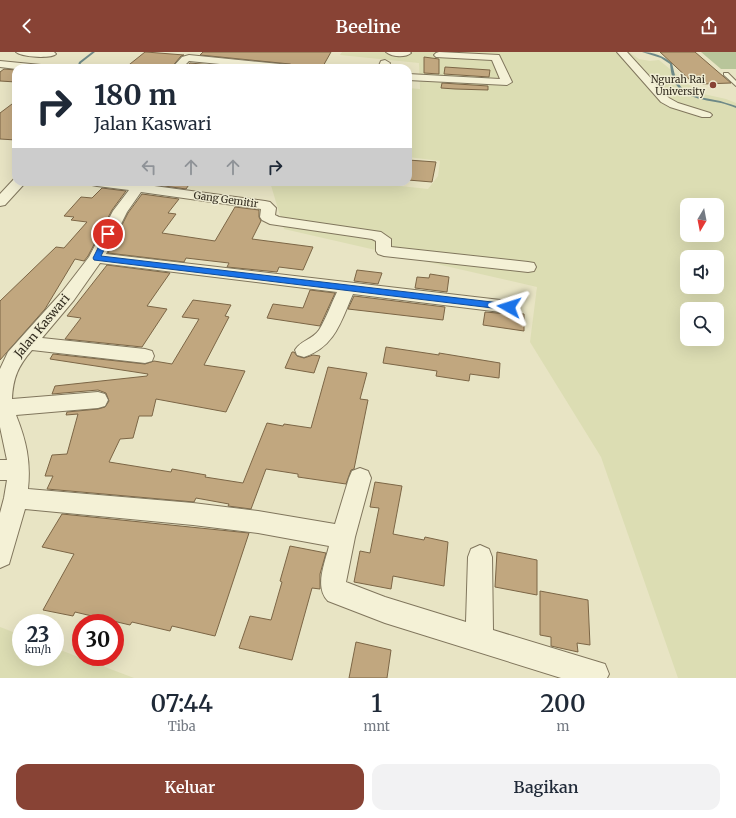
<!DOCTYPE html>
<html lang="id">
<head>
<meta charset="utf-8">
<style>
  :root { --surface:#fff; --page:#f2f2f3; --text:#1f2937; --muted:#747a83; --accent:#884335 }
  body { margin:0; font-family:Merriweather,serif; background:var(--page); color:var(--text); height:100vh; display:flex; flex-direction:column; font-size:15px; white-space:nowrap }
  * { box-sizing:border-box; margin:0 }
  p { font-size:13px; color:var(--muted) }
  .icon { flex:none; width:22px; height:22px; fill:none; stroke:currentColor; stroke-width:2; stroke-linecap:round; stroke-linejoin:round }
  .map { position:relative; height:626px; overflow:hidden }
  .details { display:flex; flex-direction:column; background:var(--surface); flex:1 }
  .details>* { flex:none }
  .guide { position:absolute; left:12px; top:12px; width:400px; height:122px; border-radius:12px; box-shadow:0 4px 16px #0002; background:#fff; color:var(--text); overflow:hidden }
  .needle { width:26px; rotate:190deg }
  .fabs { position:absolute; left:680px; top:146px; display:grid; gap:8px }
  .fabs a { display:grid; place-items:center; width:44px; height:44px; border-radius:8px; background:var(--surface); box-shadow:0 4px 16px #0002; font-size:20px }
  .speed { position:absolute; left:12px; top:562px; display:flex; gap:8px; font-size:20px; font-weight:700; text-align:center }
  .speed>* { display:grid; place-content:center; width:52px; height:52px; border-radius:50%; background:var(--surface); box-shadow:0 4px 16px #0002; line-height:1 }
  .speed small { font-size:10px; font-weight:400 }
  .speed .limit { border:6px solid #d22; background:#fff; color:#111 }
  .pin { position:absolute; display:grid; place-items:center; width:34px; height:34px; color:#fff; margin:-17px; border:2px solid #fff; border-radius:50%; box-shadow:0 1px 4px #0007 }
  .me { position:absolute; width:44px; margin:-22px; rotate:276deg; stroke-linejoin:round; filter:drop-shadow(0 0 3px #0008) }
  .turn { display:flex; align-items:center; gap:14px; height:84px; padding:0 16px; font-size:18px }
  .turn .icon { width:52px; height:52px; stroke-width:2.5 }
  .turn b { display:block; font-size:28px; line-height:34px }
  .lanes { display:flex; align-items:center; height:38px; padding:0 16px; background:#0003; justify-content:center; gap:20px; direction:ltr }
  .lanes .off { opacity:.35 }
  .eta { display:flex; justify-content:space-evenly; align-items:center; height:68px; text-align:center }
  .eta b { font-size:24px; font-weight:600; line-height:28px }
  .primary-button { display:flex; gap:8px; margin-top:auto; padding:8px 16px }
  .primary-button a { flex:1; height:46px; border-radius:12px; background:var(--accent); color:#fff; font-size:16px; font-weight:600; line-height:46px; text-align:center }
  .primary-button a+a { background:var(--page); color:var(--text) }
  header { display:flex; justify-content:space-between; align-items:center; height:52px; padding:0 16px; background:var(--accent); color:#fff; font-size:18px; font-weight:600 }
  .map>svg:first-child { display:block }
  .farmland { fill:#dcddb3; fill-rule:evenodd }
  .green { fill:#b8c59a }
  .lines { fill:none; stroke-linecap:round; stroke-linejoin:round }
  .stream { fill:#6e8987; fill-rule:evenodd }
  .building { fill:#c1a77f; stroke:#7c6646 }
  .service-casing { stroke:#80765d; stroke-width:2 }
  .minor-casing { stroke:#80765d; stroke-width:2 }
  .service { fill:#f4f1d6; fill-rule:evenodd }
  .minor { fill:#f4f1d6; fill-rule:evenodd }
  .route { fill:#1a73e8; stroke:#114b97 }
  .poi-dot { fill:#884335; stroke:#f0edd3; stroke-width:1.5 }
  .labels { text-anchor:middle; stroke-width:3; stroke-linejoin:round; paint-order:stroke }
  .far-poi-label { font-size:10px; fill:#322c1f; stroke:#f0edd3; text-anchor:end }
  .far-street-label { font-size:10px; fill:#322c1f; stroke:#f0edd3 }
  .street-label { font-size:12px; fill:#322c1f; stroke:#f0edd3 }
</style>
</head>
<body>
<header><svg class="icon" aria-label="back" viewBox="0 0 24 24"><path d="M15 5l-7 7 7 7"/></svg>Beeline<svg class="icon" aria-label="share" viewBox="0 0 24 24"><path d="M12 15V3M7 8l5-5 5 5M5 13v7h14v-7"/></svg></header>
<div class="map">
<svg width="736" height="626" viewBox="0 0 736 626">
  <rect width="100%" height="100%" fill="#e8e4c4"/>
  <!-- farmland -->
  <g class="farmland">
    <path d="M342 0H629L639 7 650 9 659 8 699 41 726 47 736 51V626H678L601 405 530 290 537 235 284 177 270 130H364L428 137 438 124 440 109 408 105V36L420 37 419 11 340 3ZM687 153H717V183H687ZM687 205H717V235H687ZM687 257H717V287H687Z"/>
    <path d="M0 575 21 583V605H55V596L134 626H0Z"/>
  </g>
  <!-- green -->
  <path class="green" d="M701 0H736V17H721Z"/>
  <g class="lines">
    <!-- stream -->
    <g class="stream">
      <path d="M92 0H95L81 11 79 16H77L79 10Z"/>
      <path d="M642 0C654 0 663 4 672 11 674 19 675 26 679 32 686 44 702 45 715 48 722 49 729 52 736 54V56C731 54 726 52 721 51 707 48 688 47 678 35 672 29 671 20 670 12L661 6Z"/>
    </g>
  </g>
  <!-- building -->
  <g class="building">
    <path d="M145 0H146L184 3 181 4 171 16H125Z"/>
    <path d="M203 0H331L322 16 295 14 290 12 200 3Z"/>
    <path d="M660 0H695L731 31 703 32 699 29H691Z"/>
    <path d="M424 5 439 7V22L424 21Z"/>
    <path d="M190 11 245 16H184Z"/>
    <path d="M445 15 490 18 489 25 444 22Z"/>
    <path d="M4 17 16 18V30L0 29V20Z"/>
    <path d="M442 31 488 34V38L455 37 441 36Z"/>
    <path d="M16 49V88L0 87V61Z"/>
    <path d="M408 108 436 110 432 130 408 128Z"/>
    <path d="M150 130H191L186 137 150 132Z"/>
    <path d="M102 136 126 139 112 158 88 204 84 209 75 207 45 257 0 308V249L56 195 64 196 87 170 71 168 74 165 64 164 81 145 92 146Z"/>
    <path d="M142 142 179 147 168 161 176 162 162 181 215 189 235 155 259 158V165L261 169 252 187 313 195 303 218 279 215 277 220 227 215 229 211 186 206 184 210 108 201 128 161Z"/>
    <path d="M107 213 170 221 147 254 167 257 142 295 65 287 81 266 67 264Z"/>
    <path d="M357 218 382 221 378 232 354 229Z"/>
    <path d="M430 222 449 225 447 240 415 236 417 225 429 226Z"/>
    <path d="M310 238 335 241 320 274 267 266 273 252 303 256Z"/>
    <path d="M354 244 445 255 443 268 348 257Z"/>
    <path d="M193 248 231 253 225 264 229 265 204 313 245 319 226 360 156 347 152 364H139L133 386 120 387 109 410 171 420 172 417 206 423 205 425 243 431 267 371 283 374 284 372 311 376 328 315 367 321 360 347 368 348 354 417 351 418 346 432 298 425V422L266 417 251 457 228 454 229 452 196 446 194 450 47 437 53 424H45L52 403 67 402 78 362 66 363 67 360 98 357 105 355 109 349 106 341 98 338 52 342 55 334 147 324 148 322 50 307 53 302 145 312 154 309 172 312 199 267 182 265Z"/>
    <path d="M485 260 509 262 514 261 524 262V279L483 273Z"/>
    <path d="M386 295 439 303V301L500 311 499 326 470 322 469 329 436 324 437 319 383 311Z"/>
    <path d="M292 300H294L297 304 304 306 313 303 320 304 314 321 285 316Z"/>
    <path d="M375 430 402 434 393 482 424 488 425 485 448 490 444 534 393 524 391 537 354 530 360 499 370 501 379 456 370 455Z"/>
    <path d="M62 462 249 481 215 584 172 574 170 579 132 570 130 573 75 560 73 564 43 558 74 502 42 495Z"/>
    <path d="M290 494 326 501 320 522V537L312 536 292 608 239 596 250 564 271 568 282 530 280 529Z"/>
    <path d="M497 500 537 508V543L495 535Z"/>
    <path d="M540 539 588 548 590 593 577 591 578 600 551 594V585L540 583Z"/>
    <path d="M356 590 391 598 387 626H349Z"/>
  </g>
  <g class="lines">
    <!-- service casing -->
    <g class="service-casing">
      <path id="service" d="M724 21H728L736 29V34L724 23Z"/>
    </g>
    <!-- minor casing -->
    <g class="minor-casing">
      <g id="minor">
        <path d="M16 0H54L56 2C51 7 21 5 16 0Z"/>
        <path d="M386 0H410L411 1C405 6 392 5 386 0Z"/>
        <path d="M439 0 499 3 512 30 507 33 408 28V22L500 27 492 8 436 5 434 3 436 1Z"/>
        <path d="M617 0H627L669 46 678 51 710 61 712 63 710 65H702L670 55 661 50Z"/>
        <path d="M189 3 290 13 295 16H260L189 9 182 16H172L182 5Z"/>
        <path d="M385 8 390 11 388 16H378L381 9Z"/>
        <path d="M0 9 41 13 46 16 16 17 0 15Z"/>
        <path d="M14 127H16V130H26L5 153 0 154V142Z"/>
        <path d="M90 130H149L147 133 265 149 270 150 276 156 275 163 279 165 381 180 391 187V195L528 210 534 211 536 215 534 219 528 220 384 204 378 202 376 199V189L372 187 270 172 262 168 260 165 261 157 141 140 127 160 106 202 509 249 515 251 518 255 515 259 509 261 353 242C341 269 335 295 304 305L297 303 295 298C300 289 313 287 319 278 326 267 331 252 337 240L100 211 74 248 42 286 145 297 152 299 154 304 152 309 145 311 32 298C18 314 13 326 12 347L98 340 105 342 108 348 105 354 98 356 16 363C26 388 31 409 28 437L193 451 258 459 335 472 349 426 352 419 360 416 368 419 371 426 355 485 346 530 385 545 466 570 468 505 471 497 480 493 489 497 492 505 493 578 605 612 609 622 607 626H561L385 571 328 549C314 535 325 511 329 494L258 481 193 473 25 457 9 512 0 516V461L4 446 7 428H0V408H7L0 375V317L8 300 62 240 89 205 113 159 129 138 97 134 92 133Z"/>
        <path d="M374 130H389L387 133H376Z"/>
      </g>
    </g>
    <!-- service -->
    <use href="#service" class="service"/>
    <!-- minor -->
    <use href="#minor" class="minor"/>
  </g>
  <!-- route -->
  <path class="route" d="M108 180 112 182 101 204 509 252 513 255 509 258 94 208 93 206 105 182Z"/>
  <!-- markers -->
  <circle class="poi-dot" cx="713" cy="33" r="4"/>
  <g class="labels">
    <!-- far-poi labels -->
    <g class="far-poi-label">
      <text x="705" y="31">Ngurah Rai<tspan x="705" dy="12">University</tspan></text>
    </g>
    <!-- far-street labels -->
    <g class="far-street-label">
      <text transform="translate(226 147) rotate(8)" y="4">Gang Gemitir</text>
    </g>
    <!-- street labels -->
    <g class="street-label">
      <text transform="translate(42 274) rotate(-50)" y="4">Jalan Kaswari</text>
    </g>
  </g>
</svg>
<div class="fabs">
<a><svg class="needle" viewBox="-14 -14 28 28"><path d="M0-13l5 13h-10z" fill="#e53935"/><path d="M0 13l5-13h-10z" fill="#747a83"/></svg></a>
<a><svg class="icon" aria-label="sound" viewBox="0 0 24 24"><path d="M4 9h4l5-4v14l-5-4H4zM17 9q2 3 0 6"/></svg></a>
<a><svg class="icon" aria-label="search" viewBox="0 0 24 24"><circle cx="10" cy="10" r="6"/><path d="M15 15l6 6"/></svg></a>
</div>
<div class="speed"><div>23<small>km/h</small></div><div class="limit">30</div></div>
<div class="pin" style="left:108px;top:182px;background:#d93025"><svg class="icon" aria-label="arrive" viewBox="0 0 24 24"><path d="M6 21V4h12l-3 4 3 4H6"/></svg></div>
<svg class="me" style="left:509px;top:255px" viewBox="-20 -20 40 40"><path d="M0-17L14 15 0 8-14 15z" fill="#1a73e8" stroke="#fff" stroke-width="4"/></svg>
<div class="guide">
<div class="turn"><svg class="icon" aria-label="right" viewBox="0 0 24 24"><path d="M7 20v-9h11M14 6l5 5-5 5"/></svg><div><b>180 m</b>Jalan Kaswari</div></div>
<div class="lanes"><svg class="icon off" aria-label="left" viewBox="0 0 24 24"><path d="M17 20v-9H6M10 6l-5 5 5 5"/></svg><svg class="icon off" aria-label="ahead" viewBox="0 0 24 24"><path d="M12 20V5M6 11l6-6 6 6"/></svg><svg class="icon off" aria-label="ahead" viewBox="0 0 24 24"><path d="M12 20V5M6 11l6-6 6 6"/></svg><svg class="icon" aria-label="right" viewBox="0 0 24 24"><path d="M7 20v-9h11M14 6l5 5-5 5"/></svg></div>
</div>
</div>
<section class="details">
<div class="eta">
<div><b>07:44</b><p>Tiba</p></div>
<div><b>1</b><p>mnt</p></div>
<div><b>200</b><p>m</p></div>
</div>
<div class="primary-button"><a>Keluar</a><a>Bagikan</a></div>
</section>
</body>
</html>
